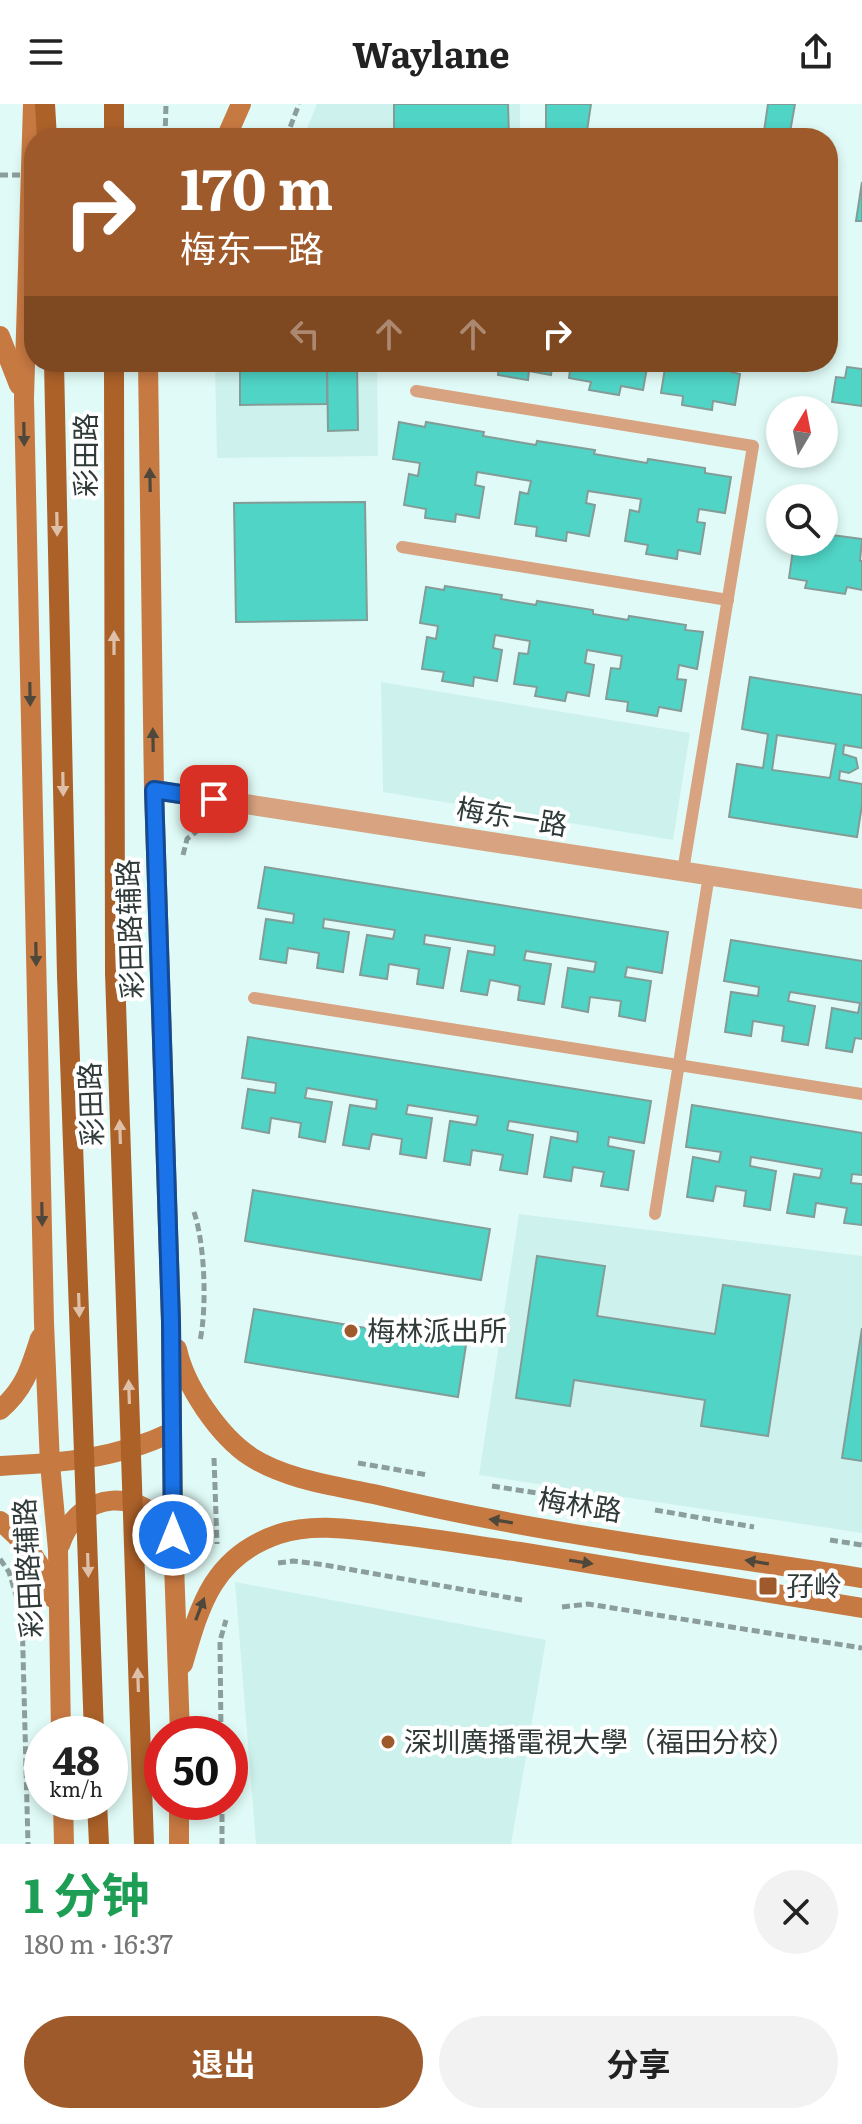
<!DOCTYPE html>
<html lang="zh">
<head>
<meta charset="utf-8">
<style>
  :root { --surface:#fff; --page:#f2f2f2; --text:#222; --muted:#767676; --accent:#9e5a2a }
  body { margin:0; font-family:Literata,"Noto Sans SC",serif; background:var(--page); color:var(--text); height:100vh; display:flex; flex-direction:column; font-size:30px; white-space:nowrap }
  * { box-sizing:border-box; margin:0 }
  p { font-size:26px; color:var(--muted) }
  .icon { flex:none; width:44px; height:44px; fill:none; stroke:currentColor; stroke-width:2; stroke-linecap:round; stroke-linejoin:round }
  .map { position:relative; height:1740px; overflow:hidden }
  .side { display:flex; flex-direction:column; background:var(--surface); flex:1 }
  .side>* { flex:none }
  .hud { position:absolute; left:24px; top:24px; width:814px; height:244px; border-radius:32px; box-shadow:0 4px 12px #0003; background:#9e5a2a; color:#fff; overflow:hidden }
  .needle { width:52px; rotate:10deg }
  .fabs { position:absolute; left:766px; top:292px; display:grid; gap:16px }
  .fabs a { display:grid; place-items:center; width:72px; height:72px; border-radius:50%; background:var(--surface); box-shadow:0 4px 12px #0003; font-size:40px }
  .speed { position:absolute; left:24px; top:1612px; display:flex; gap:16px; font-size:40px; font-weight:700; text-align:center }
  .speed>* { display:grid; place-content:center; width:104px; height:104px; border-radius:50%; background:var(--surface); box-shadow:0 4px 12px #0003; line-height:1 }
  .speed small { font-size:20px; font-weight:400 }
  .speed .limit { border:12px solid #d22; background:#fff; color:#111 }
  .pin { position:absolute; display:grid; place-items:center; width:68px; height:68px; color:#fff; margin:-34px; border-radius:16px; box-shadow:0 4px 12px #0006 }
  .me { position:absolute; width:88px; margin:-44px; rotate:0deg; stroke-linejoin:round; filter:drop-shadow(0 0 6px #0008) }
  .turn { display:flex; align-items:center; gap:28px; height:168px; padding:0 24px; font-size:36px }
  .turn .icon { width:104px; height:104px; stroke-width:2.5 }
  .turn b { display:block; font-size:56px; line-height:68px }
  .lanes { display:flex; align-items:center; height:76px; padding:0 24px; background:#0003; justify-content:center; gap:40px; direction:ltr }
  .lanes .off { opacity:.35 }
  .round { display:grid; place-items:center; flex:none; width:84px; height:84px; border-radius:42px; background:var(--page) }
  .head { display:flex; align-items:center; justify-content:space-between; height:136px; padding:0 24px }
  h1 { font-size:48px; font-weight:700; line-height:60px; color:#1e9e55 }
  .cta { display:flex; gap:16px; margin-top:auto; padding:16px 24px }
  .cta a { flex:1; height:92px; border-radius:48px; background:var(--accent); color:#fff; font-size:32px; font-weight:700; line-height:92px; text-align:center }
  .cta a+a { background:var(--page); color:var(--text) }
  header { display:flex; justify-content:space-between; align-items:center; height:104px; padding:0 24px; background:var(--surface); font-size:36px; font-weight:700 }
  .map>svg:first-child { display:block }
  .built { fill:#cdf1ec }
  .building { fill:#4fd4c6; stroke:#849c98; stroke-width:2; fill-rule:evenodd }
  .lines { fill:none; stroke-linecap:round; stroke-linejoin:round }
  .path { stroke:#8b9e9b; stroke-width:5; stroke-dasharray:8 4; stroke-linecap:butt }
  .service { stroke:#d8a380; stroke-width:12 }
  .tertiary { stroke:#d8a380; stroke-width:20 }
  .secondary { stroke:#c77942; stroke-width:20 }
  .primary { stroke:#ac6129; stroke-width:20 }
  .path-bridge { stroke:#8b9e9b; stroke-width:5; stroke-dasharray:8 4; stroke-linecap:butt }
  .primary-bridge { stroke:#ac6129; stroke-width:20 }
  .oneway { fill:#4e473b }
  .oneway2 { fill:#dec0a9 }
  .route-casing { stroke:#114b97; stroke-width:20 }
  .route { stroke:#1a73e8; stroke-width:14 }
  .poi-dot { fill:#9e5a2a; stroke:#fff; stroke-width:3 }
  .labels { text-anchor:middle; stroke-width:8; stroke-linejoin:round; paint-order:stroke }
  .street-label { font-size:28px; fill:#303b39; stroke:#fff }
  .poi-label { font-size:28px; fill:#303b39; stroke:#fff; text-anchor:start }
</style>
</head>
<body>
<header><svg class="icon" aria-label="menu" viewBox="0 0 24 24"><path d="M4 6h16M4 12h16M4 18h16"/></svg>Waylane<svg class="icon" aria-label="share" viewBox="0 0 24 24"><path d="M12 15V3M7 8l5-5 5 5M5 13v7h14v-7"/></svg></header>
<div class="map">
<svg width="862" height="1740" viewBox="0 0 862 1740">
  <rect width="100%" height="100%" fill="#e0fbf7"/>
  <!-- built -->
  <g class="built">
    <path d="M317 0H520V34H303Z"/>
    <path d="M215 258H377L378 352 217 354Z"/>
    <path d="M381 578 690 629 673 736 383 688Z"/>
    <path d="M519 1110 862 1152V1429L479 1371Z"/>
    <path d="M235 1478 546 1536 511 1740H256Z"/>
  </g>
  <!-- building -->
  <g class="building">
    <path d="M394 0H508L509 34H394Z"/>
    <path d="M546 0H591L586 34H546Z"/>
    <path d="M768 0H795L789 34H763Z"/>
    <path d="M862 78V117H856Z"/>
    <path d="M240 258H327V300L240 301Z"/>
    <path d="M327 258H357L358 326 328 327Z"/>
    <path d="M477 258H553L551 271 529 267 528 276 498 271 499 262Z"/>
    <path d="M571 258H648L643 286 621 282 619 291 589 286 591 278 569 274Z"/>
    <path d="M666 258H733L731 268 740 270 735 301 713 297 712 306 682 301 683 292 661 289Z"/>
    <path d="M847 263 862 265V302L832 298 836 273 845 274Z"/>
    <path d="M399 318 425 323 426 318 484 328 483 332 536 341 537 337 595 346 594 350 647 359 648 355 705 364V369L731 373 725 409 699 405 697 418 705 419 700 450 678 446 677 455 646 450 648 441 625 437 630 406 639 408 641 395 588 387 586 399 595 401 589 432 567 428 566 437 536 432 537 423 515 420 520 388 528 390 531 377 477 368 475 381 484 383 479 414 456 410 455 418 425 414 426 405 404 401 409 370 418 372 420 359 393 355Z"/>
    <path d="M365 398 367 516 236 518 234 399Z"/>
    <path d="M824 430 862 435 860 457H862V486L847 483 845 490 805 484 807 477 789 474 793 446 802 448 803 438H824Z"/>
    <path d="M445 482 502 491 501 495 536 501 537 497 593 506V510L628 516 629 512 686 521 685 526 703 528 697 565 679 561 677 575 686 576 681 607 659 603 657 612 627 607 628 598 606 595 611 564 620 565 622 552 587 546 585 559 594 561 589 592 567 588 565 597 535 592 537 583 514 580 519 549 528 550 530 537 495 531 493 544 502 546 497 577 474 573 473 582 442 577 444 568 422 565 427 533 436 535 438 522 420 519 426 483 444 486Z"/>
    <path d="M750 573 862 591V644L844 641 843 650 856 654 858 664 849 669 840 667 839 676 862 680V701L857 733 729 713 737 660 763 664 768 630 742 625ZM777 631 836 640 830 674 772 666Z"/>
    <path d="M265 763 668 828 662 869 627 863 625 873 651 877 645 917 619 912 621 897 590 893 588 908 562 903 568 864 594 868 596 858 526 847 524 856 551 860 544 900 518 896 520 882 490 876 487 891 461 887 468 847 494 851 495 842 425 831 424 840 450 844 443 884 417 880 419 865 389 860 387 875 360 871 367 831 393 835 395 826 324 815 323 824 349 828 343 868 317 864 319 849 288 844 286 859 260 855 266 815 293 819 294 810 258 804Z"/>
    <path d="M731 836 862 857V935L855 934 852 948 826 944 832 904 858 909 860 899 790 888 788 897 815 902 808 941 782 937 784 922 753 917 751 932 725 928 731 888 758 892 759 883 724 877Z"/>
    <path d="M248 933 651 997 644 1039 609 1033 608 1042 634 1047 628 1086 601 1082 604 1068 573 1063 571 1077 544 1073 551 1033 577 1038 578 1028 509 1017 507 1026 533 1031 527 1070 500 1066 503 1051 472 1046 470 1061 444 1057 450 1017 476 1021 478 1012 408 1001 406 1010 432 1014 426 1054 400 1050 402 1035 372 1030 369 1045 343 1041 350 1001 376 1005 377 996 307 984 305 994 332 998 325 1038 299 1033 301 1019 271 1014 269 1029 242 1024 248 985 275 989 276 979 242 974Z"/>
    <path d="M692 1001 862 1029V1071L852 1070 851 1079 862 1080V1121L844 1119 847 1104 816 1099 814 1113 787 1109 794 1070 820 1074 822 1065 751 1053 750 1062 776 1067 770 1106 744 1102 746 1087 716 1082 713 1097 687 1093 693 1053 719 1058 721 1048 686 1043Z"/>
    <path d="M253 1086 490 1125 481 1176 245 1137Z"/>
    <path d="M537 1152 605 1162 597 1212 715 1230 723 1181 790 1191 768 1332 701 1322 705 1296 574 1276 570 1302 516 1294Z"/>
    <path d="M254 1205 466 1241 458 1293 245 1258Z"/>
    <path d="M862 1224V1357L842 1354Z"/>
  </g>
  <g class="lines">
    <!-- path -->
    <g class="path">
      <path d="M165 34 166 0"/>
      <path d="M286 34 299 0"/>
      <path d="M183 751 187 735 207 719"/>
      <path d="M194 1108C205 1141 207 1203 200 1237"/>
      <path d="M214 1354 217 1440"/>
      <path d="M358 1359 428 1371"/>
      <path d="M492 1382 594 1398"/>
      <path d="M655 1406 754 1423"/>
      <path d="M830 1436 862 1441"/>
      <path d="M0 1455 9 1468 22 1511 28 1740"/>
      <path d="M278 1459 293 1457 325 1461 522 1496"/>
      <path d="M562 1503 588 1500 862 1544"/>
      <path d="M221 1630 220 1537 226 1516"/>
      <path d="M222 1698V1740"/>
    </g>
    <!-- service -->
    <g class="service">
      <path d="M416 287 753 342 683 767"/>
      <path d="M402 443 728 496"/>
      <path d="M254 894 862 990"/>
      <path d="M655 1110 709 771"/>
    </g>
    <!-- tertiary -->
    <path class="tertiary" d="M154 686 862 795"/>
    <!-- secondary -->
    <g class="secondary">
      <path d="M33 0 24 294 44 1219 50 1360 58 1446 61 1630"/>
      <path d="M226 34 241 0"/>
      <path d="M0 232 19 281"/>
      <path d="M148 258 154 686 171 1218 173 1431 180 1630"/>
      <path d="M177 1245C185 1282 219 1332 251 1353 287 1376 337 1382 378 1391 537 1429 701 1449 862 1474"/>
      <path d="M0 1306C25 1284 30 1265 40 1234"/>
      <path d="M0 1362C60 1359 117 1355 172 1328"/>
      <path d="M0 1417C24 1437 46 1463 53 1494"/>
      <path d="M60 1441C79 1384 143 1383 173 1431"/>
      <path d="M183 1560C200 1501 213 1452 279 1430 315 1418 357 1426 393 1430 436 1435 478 1442 520 1448 634 1467 748 1485 862 1504"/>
      <path d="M63 1698 64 1740"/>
      <path d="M179 1740V1698"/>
    </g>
    <!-- primary -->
    <g class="primary">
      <path d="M45 0 47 34"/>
      <path d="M114 34V0"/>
      <path d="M54 258 67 872"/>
      <path d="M114 258 115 869"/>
      <path d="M142 1682 144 1740"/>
      <path d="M97 1698 99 1740"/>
    </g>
    <!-- path-bridge -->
    <path class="path-bridge" d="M0 71H34"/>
    <!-- primary-bridge -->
    <g class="primary-bridge">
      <path d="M115 869 142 1682"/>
      <path d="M67 872 94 1630"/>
    </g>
  </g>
  <!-- one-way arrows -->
  <defs><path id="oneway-solid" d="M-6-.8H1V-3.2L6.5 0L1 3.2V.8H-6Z" transform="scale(2)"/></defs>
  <g class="oneway">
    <use href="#oneway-solid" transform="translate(24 330) rotate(89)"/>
    <use href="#oneway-solid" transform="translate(150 376) rotate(-91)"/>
    <use href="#oneway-solid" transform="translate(30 590) rotate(89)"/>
    <use href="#oneway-solid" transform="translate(153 636) rotate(-91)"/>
    <use href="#oneway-solid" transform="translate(36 850) rotate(89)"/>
    <use href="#oneway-solid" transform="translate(42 1110) rotate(89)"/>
    <use href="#oneway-solid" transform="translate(501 1417) rotate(-171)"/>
    <use href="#oneway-solid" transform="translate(581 1458) rotate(9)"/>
    <use href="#oneway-solid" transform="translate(757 1458) rotate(-171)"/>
    <use href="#oneway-solid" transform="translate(200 1505) rotate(-69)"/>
  </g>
  <g class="oneway2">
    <use href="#oneway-solid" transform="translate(57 420) rotate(89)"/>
    <use href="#oneway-solid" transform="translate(114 539) rotate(-90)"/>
    <use href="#oneway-solid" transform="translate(63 680) rotate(89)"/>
    <use href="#oneway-solid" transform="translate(120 1028) rotate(-92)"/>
    <use href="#oneway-solid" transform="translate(79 1201) rotate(88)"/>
    <use href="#oneway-solid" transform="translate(129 1288) rotate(-92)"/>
    <use href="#oneway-solid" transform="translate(88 1461) rotate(88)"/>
    <use href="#oneway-solid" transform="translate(138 1576) rotate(-92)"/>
  </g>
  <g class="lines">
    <!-- route casing -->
    <g class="route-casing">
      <path id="route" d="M173 1431 171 1218 154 686 214 695"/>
    </g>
    <!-- route -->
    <use href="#route" class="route"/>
  </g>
  <!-- markers -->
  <g class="poi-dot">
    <circle cx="351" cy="1227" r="8"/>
    <rect x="758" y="1472" width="20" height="20" rx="4"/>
    <circle cx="388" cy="1638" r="8"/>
  </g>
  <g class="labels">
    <!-- street labels -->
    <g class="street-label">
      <text transform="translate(86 351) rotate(-90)" y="10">彩田路</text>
      <text transform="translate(512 713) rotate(9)" y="10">梅东一路</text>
      <text transform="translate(130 825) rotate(-92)" y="10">彩田路辅路</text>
      <text transform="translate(91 1000) rotate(-92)" y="10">彩田路</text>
      <text transform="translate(580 1401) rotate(9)" y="10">梅林路</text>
      <text transform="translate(28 1464) rotate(-93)" y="10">彩田路辅路</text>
    </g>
    <!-- poi labels -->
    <g class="poi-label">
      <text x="367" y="1237">梅林派出所</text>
      <text x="786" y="1492">孖岭</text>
      <text x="404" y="1648">深圳廣播電視大學（福田分校）</text>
    </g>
  </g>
</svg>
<div class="fabs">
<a><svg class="needle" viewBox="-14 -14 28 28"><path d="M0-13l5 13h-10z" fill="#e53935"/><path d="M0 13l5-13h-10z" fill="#767676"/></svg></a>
<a><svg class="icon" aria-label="search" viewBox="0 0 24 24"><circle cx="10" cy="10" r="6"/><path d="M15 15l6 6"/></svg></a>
</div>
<div class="speed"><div>48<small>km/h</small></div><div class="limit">50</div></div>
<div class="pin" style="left:214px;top:695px;background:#d93025"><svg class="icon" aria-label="arrive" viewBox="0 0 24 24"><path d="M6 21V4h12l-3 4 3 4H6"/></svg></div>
<svg class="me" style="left:173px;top:1431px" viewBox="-20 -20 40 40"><circle r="17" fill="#1a73e8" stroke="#fff" stroke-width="3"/><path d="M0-11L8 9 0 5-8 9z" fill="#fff"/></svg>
<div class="hud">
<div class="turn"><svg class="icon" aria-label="right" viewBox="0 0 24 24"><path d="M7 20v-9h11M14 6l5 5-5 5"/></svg><div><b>170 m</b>梅东一路</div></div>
<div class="lanes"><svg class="icon off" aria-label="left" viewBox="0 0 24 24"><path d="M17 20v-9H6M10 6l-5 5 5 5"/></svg><svg class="icon off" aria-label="ahead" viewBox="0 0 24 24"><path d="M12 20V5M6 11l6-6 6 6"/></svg><svg class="icon off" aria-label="ahead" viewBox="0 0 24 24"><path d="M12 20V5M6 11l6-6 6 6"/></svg><svg class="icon" aria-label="right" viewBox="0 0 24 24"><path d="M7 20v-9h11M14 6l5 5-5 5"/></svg></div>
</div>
</div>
<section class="side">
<div class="head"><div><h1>1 分钟</h1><p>180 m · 16:37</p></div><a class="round"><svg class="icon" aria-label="close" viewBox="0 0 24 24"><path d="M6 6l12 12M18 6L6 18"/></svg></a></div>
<div class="cta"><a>退出</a><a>分享</a></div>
</section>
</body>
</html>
